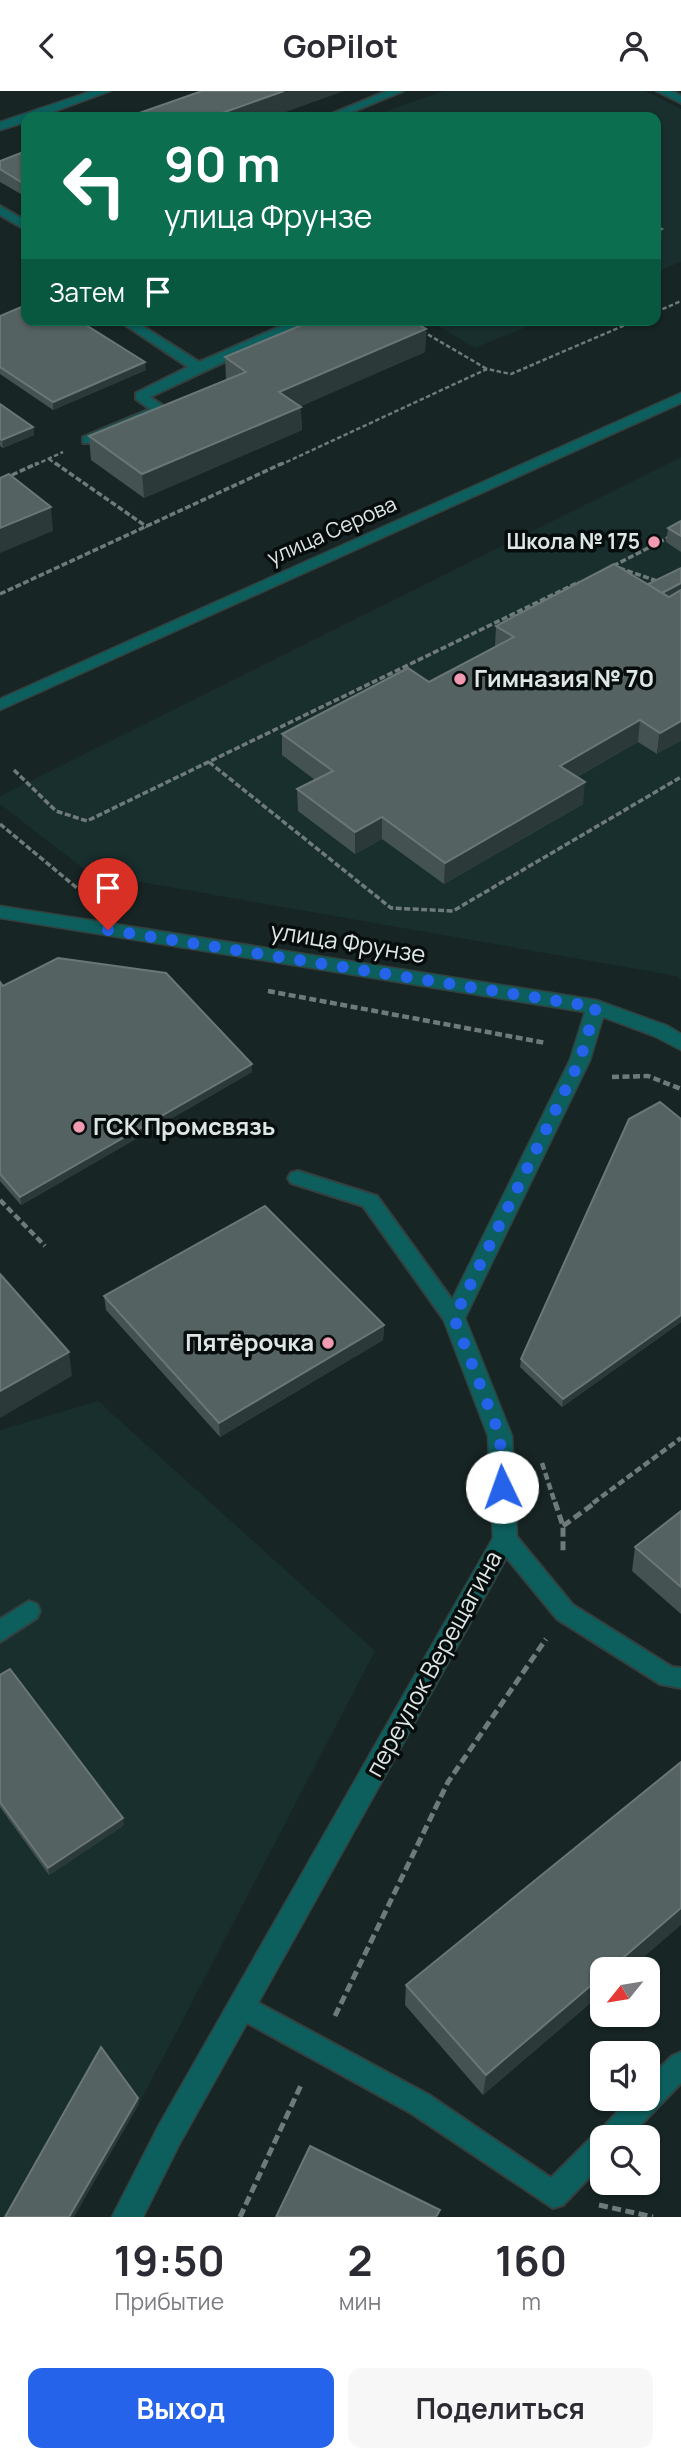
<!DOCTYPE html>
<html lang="ru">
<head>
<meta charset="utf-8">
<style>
  :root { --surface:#fff; --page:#f7f7f7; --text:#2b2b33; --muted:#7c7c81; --accent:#2563eb }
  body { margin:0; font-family:Manrope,sans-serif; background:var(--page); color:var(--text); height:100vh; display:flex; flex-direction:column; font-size:26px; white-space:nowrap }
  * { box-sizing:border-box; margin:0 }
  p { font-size:23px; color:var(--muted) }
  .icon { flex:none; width:38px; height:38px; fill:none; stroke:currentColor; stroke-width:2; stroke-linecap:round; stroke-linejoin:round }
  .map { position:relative; height:2126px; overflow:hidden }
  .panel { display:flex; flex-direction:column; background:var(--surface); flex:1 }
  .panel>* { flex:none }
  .hud { position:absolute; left:21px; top:21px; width:640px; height:214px; border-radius:14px; box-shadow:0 2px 5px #0004; background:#0b6e4f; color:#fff; overflow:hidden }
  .needle { width:46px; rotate:240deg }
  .buttons { position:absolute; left:590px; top:1866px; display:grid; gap:14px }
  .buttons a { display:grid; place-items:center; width:70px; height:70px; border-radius:14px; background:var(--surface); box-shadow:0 2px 5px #0004; font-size:35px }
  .pin { position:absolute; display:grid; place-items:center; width:60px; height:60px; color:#fff; margin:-72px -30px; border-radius:50% 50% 50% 0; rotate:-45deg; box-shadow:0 0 7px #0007 }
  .pin .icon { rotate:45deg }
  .me { position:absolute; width:77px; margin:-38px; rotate:357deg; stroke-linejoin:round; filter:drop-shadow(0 0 5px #0008) }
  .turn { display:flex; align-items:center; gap:24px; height:147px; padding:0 28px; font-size:32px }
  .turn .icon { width:91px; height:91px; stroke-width:2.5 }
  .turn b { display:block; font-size:49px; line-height:60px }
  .then { display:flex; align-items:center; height:66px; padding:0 28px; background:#0003; gap:14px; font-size:26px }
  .eta { display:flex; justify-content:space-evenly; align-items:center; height:119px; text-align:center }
  .eta b { font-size:42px; font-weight:700; line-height:49px }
  .button { display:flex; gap:14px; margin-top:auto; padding:14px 28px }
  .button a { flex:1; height:80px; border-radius:14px; background:var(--accent); color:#fff; font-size:28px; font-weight:700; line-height:80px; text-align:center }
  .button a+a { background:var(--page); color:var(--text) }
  header { display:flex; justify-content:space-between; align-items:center; height:91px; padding:0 28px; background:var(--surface); font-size:32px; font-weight:700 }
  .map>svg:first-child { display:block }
  .built { fill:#182f2e }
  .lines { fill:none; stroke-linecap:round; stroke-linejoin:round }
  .service-casing { stroke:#33403f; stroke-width:4 }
  .minor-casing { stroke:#33403f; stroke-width:3 }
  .tertiary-casing { stroke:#33403f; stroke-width:3 }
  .path-far3 { stroke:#6f7b7a; stroke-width:2.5; stroke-dasharray:4.5 2.5; stroke-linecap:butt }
  .path-far2 { stroke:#6f7b7a; stroke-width:3.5; stroke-dasharray:6 2.5; stroke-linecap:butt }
  .path-far1 { stroke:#6f7b7a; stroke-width:4.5; stroke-dasharray:7 3.5; stroke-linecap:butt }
  .path { stroke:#6f7b7a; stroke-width:5; stroke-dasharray:9 4.5; stroke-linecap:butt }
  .service { fill:#0c5f5d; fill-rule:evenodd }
  .minor { fill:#0c5f5d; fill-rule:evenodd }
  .tertiary { fill:#0c5f5d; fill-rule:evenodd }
  .wall { fill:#445252 }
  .shaded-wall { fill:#2b3939 }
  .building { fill:#556262; stroke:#6a7776; stroke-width:2 }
  .route { stroke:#2563eb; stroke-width:12; stroke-dasharray:0 21.6 }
  .poi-dot { fill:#f19ab2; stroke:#070d0c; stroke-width:2.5 }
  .labels { text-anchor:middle; stroke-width:7; stroke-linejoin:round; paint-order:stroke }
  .far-street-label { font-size:21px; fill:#dde6e5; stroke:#070d0c }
  .far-poi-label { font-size:21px; font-weight:bold; fill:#dde6e5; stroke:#070d0c; text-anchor:end }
  .poi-label { font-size:24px; font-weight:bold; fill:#dde6e5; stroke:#070d0c; text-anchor:start }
  .street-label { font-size:24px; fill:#dde6e5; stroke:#070d0c }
</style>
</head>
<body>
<header><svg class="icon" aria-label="back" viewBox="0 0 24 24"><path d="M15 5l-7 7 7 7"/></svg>GoPilot<svg class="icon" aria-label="person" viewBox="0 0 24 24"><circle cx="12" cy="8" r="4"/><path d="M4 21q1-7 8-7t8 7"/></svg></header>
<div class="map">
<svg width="681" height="2126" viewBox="0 0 681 2126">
  <rect width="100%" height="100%" fill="#172524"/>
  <!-- built -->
  <g class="built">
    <path d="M443 0H645L681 18V171L656 181V26H370Z"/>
    <path d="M428 229H543L475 257Z"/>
    <path d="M681 366V889L676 885 89 782 0 713V705Z"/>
    <path d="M98 1310 375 1560 139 2013 74 2126H0V1339Z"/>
  </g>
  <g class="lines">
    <!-- service casing -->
    <g class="service-casing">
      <g id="service">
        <path d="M387 0H403L340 26H324Z"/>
        <path d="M657 0H672L681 5V12Z"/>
        <path d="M0 115 26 130V139L0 124Z"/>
        <path d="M118 229H133L199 271 295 229H313L150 306 165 316V322L93 352H83V346L150 318 136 308V302L188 276Z"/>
        <path d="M298 1080 377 1105 461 1221 464 1227 461 1233 454 1235 447 1233 363 1115 291 1092 288 1087 291 1082Z"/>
        <path d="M505 1439 513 1441 573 1514 672 1576 681 1577V1597L660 1593 557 1528 497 1455 494 1448 497 1441Z"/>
        <path d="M29 1510 37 1513 40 1520 37 1527 0 1551V1528Z"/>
        <path d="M242 1903 429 2004 551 2087 593 2045 598 2042 630 2007H648V1989L672 1965 681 1961V1992L629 2046H602V2073L563 2114 553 2117 411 2022 233 1924 229 1915 233 1906Z"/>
      </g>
    </g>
    <!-- minor casing -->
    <g class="minor-casing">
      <path id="minor" d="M0 815 596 909 668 935 681 943V959L654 945 603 926 590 969 465 1227 512 1345 517 1448 179 2054 143 2126H112L159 2034 493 1447 488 1345 443 1227 570 969 585 921 0 827Z"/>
    </g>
    <!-- tertiary casing -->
    <g class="tertiary-casing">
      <g id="tertiary">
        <path d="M92 0H110L39 26H26V31L0 39V31Z"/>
        <path d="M681 302V312L0 619V608Z"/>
      </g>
    </g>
    <!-- path-far3 -->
    <g class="path-far3">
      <path d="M656 221 681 210"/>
      <path d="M422 240 487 278"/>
      <path d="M49 368 57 374"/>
      <path d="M35 374 63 361"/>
      <path d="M280 374 487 278 511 283 637 229"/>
    </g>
    <!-- path-far2 -->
    <g class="path-far2">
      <path d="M55 372 147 436"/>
      <path d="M12 384 38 372"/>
      <path d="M613 475 681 440"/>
      <path d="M619 477 660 491"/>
      <path d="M0 503 283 372"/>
      <path d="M209 671 391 817 453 820 681 686"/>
      <path d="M14 679 56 720 87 730 579 491"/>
      <path d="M0 733 77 797 114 803"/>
    </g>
    <!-- path-far1 -->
    <g class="path-far1">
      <path d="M268 900 546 952"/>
      <path d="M612 986 648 985 681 998"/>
      <path d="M0 1109 45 1155"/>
      <path d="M542 1372 555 1412"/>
      <path d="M593 1412 681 1347"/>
    </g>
    <!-- path -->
    <g class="path">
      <path d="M555 1411 563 1435V1462"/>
      <path d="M563 1435 596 1411"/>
      <path d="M335 1925 448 1691 546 1548"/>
      <path d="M599 2114 653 2126"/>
      <path d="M240 2126 302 1992"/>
    </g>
    <!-- service -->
    <use href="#service" class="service"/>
    <!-- minor -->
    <use href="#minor" class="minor"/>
    <!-- tertiary -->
    <use href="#tertiary" class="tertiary"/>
  </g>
  <!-- wall -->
  <g class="wall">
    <path d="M26 60V106L0 91V70Z"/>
    <path d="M0 225 146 279 53 319 0 283Z"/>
    <path d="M426 238 425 261 300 315 302 339 144 407 91 369 89 345 226 289 225 266Z"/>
    <path d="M0 313 33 336 34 344 3 357 0 355Z"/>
    <path d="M681 430V461L666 451 668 437Z"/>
    <path d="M681 477 657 663 638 651 577 686 583 713 444 793 382 748 355 763 298 720 297 698 315 689 282 664V643L429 591 495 556 496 535 648 493Z"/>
    <path d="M0 891 3 895 252 973V981L21 1114 0 1090Z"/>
    <path d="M681 1028V1231L562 1316 520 1276 521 1268Z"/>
    <path d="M104 1205 384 1234 383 1249 220 1346 106 1219Z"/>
    <path d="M681 1420V1523L632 1480 635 1456Z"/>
    <path d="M0 1584 124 1734 49 1784 0 1716Z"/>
    <path d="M602 1878V1902L483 2004 405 1914 406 1894Z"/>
  </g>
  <!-- shaded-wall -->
  <g class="shaded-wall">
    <path d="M284 0H344L272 26H211Z"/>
    <path d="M662 138 661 152 656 154V141Z"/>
    <path d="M426 238 425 261 279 325V301Z"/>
    <path d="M145 271 146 279 53 319V311Z"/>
    <path d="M301 316 302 339 144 407 142 383Z"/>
    <path d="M33 336 34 344 3 357 2 349Z"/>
    <path d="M51 416 53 440 0 462V437Z"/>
    <path d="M681 492V506L656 505Z"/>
    <path d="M640 629 638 651 559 696 560 675Z"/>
    <path d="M681 630V650L657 663 660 642Z"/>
    <path d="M585 691 583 713 444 793 445 772Z"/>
    <path d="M382 726V748L355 763V741Z"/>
    <path d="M252 973V981L21 1114 20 1106Z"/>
    <path d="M681 1224V1231L562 1316 563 1308Z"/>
    <path d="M384 1234 383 1249 220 1346 219 1332Z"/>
    <path d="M69 1261 72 1285 0 1327V1300Z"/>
    <path d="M123 1727 124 1734 49 1784 48 1777Z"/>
    <path d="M681 1817V1834L630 1878H610Z"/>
    <path d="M602 1885V1902L483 2004 486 1984Z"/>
    <path d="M138 2007 139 2013 74 2126H69Z"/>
  </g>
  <!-- building -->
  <g class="building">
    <path d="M202 0H284L211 26H128Z"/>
    <path d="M26 60V94L0 78V70Z"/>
    <path d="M656 135 662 138 656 141Z"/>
    <path d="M26 214V229H78L145 271 53 311 0 276V225Z"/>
    <path d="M314 229H410L426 238 279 301 301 316 142 383 89 345 246 281 225 266Z"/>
    <path d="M0 313 33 336 2 349 0 348Z"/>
    <path d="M9 383 51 416 0 437V387Z"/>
    <path d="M681 430V445L668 437Z"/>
    <path d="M614 473 669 506 681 499V630L660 642 640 629 560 675 585 691 445 772 382 726 355 741 297 698 333 680 282 643 408 577 429 591 514 546 496 535Z"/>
    <path d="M681 477V492L662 502 648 493Z"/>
    <path d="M58 867 166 882 252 973 20 1106 0 1083V891L3 895Z"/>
    <path d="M660 1011 681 1028V1224L563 1308 521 1268 629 1028Z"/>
    <path d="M265 1115 384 1234 219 1332 104 1205Z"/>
    <path d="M0 1183 69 1261 0 1300Z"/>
    <path d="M681 1420V1496L635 1456Z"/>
    <path d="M10 1578 123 1727 48 1777 0 1711V1584Z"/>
    <path d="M681 1671V1817L610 1878H602V1885L486 1984 406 1894Z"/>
    <path d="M101 1956 138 2007 69 2126H5Z"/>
    <path d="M310 2055 440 2119 436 2126H276Z"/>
  </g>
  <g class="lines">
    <!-- route -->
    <path class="route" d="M108 839 596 916 580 969 454 1227 500 1345 502 1396"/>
  </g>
  <!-- markers -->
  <g class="poi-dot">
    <circle cx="654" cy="451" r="7"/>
    <circle cx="460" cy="588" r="7"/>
    <circle cx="79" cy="1036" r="7"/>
    <circle cx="328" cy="1252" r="7"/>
  </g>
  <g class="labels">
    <!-- far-street labels -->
    <g class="far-street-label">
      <text transform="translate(332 440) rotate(-24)" y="7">улица Серова</text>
    </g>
    <!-- far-poi labels -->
    <g class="far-poi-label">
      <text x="640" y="458">Школа № 175</text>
    </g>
    <!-- poi labels -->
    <g class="poi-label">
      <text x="474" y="596">Гимназия № 70</text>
      <text x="93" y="1044">ГСК Промсвязь</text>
      <text x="314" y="1260" text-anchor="end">Пятёрочка</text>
    </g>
    <!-- street labels -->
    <g class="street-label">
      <text transform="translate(348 852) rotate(9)" y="8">улица Фрунзе</text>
      <text transform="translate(434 1573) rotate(-61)" y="8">переулок Верещагина</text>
    </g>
  </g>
</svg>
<div class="buttons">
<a><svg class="needle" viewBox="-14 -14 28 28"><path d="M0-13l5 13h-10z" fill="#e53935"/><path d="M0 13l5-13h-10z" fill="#7c7c81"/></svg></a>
<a><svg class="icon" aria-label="sound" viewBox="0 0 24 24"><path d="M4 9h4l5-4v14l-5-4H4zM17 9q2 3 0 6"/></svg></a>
<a><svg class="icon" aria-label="search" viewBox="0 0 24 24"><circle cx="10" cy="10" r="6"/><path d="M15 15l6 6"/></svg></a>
</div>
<div class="pin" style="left:108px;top:839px;background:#d93025"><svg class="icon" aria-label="arrive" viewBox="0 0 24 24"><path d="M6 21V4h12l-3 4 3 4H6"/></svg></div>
<svg class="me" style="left:502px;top:1396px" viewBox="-20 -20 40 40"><circle r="19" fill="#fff"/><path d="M0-13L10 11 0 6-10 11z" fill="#2563eb"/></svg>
<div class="hud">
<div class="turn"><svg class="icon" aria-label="left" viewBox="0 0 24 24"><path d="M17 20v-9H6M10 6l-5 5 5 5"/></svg><div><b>90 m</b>улица Фрунзе</div></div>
<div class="then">Затем<svg class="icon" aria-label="arrive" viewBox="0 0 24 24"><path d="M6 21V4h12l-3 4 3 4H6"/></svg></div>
</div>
</div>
<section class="panel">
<div class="eta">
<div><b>19:50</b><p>Прибытие</p></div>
<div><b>2</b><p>мин</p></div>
<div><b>160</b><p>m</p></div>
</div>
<div class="button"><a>Выход</a><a>Поделиться</a></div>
</section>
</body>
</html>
